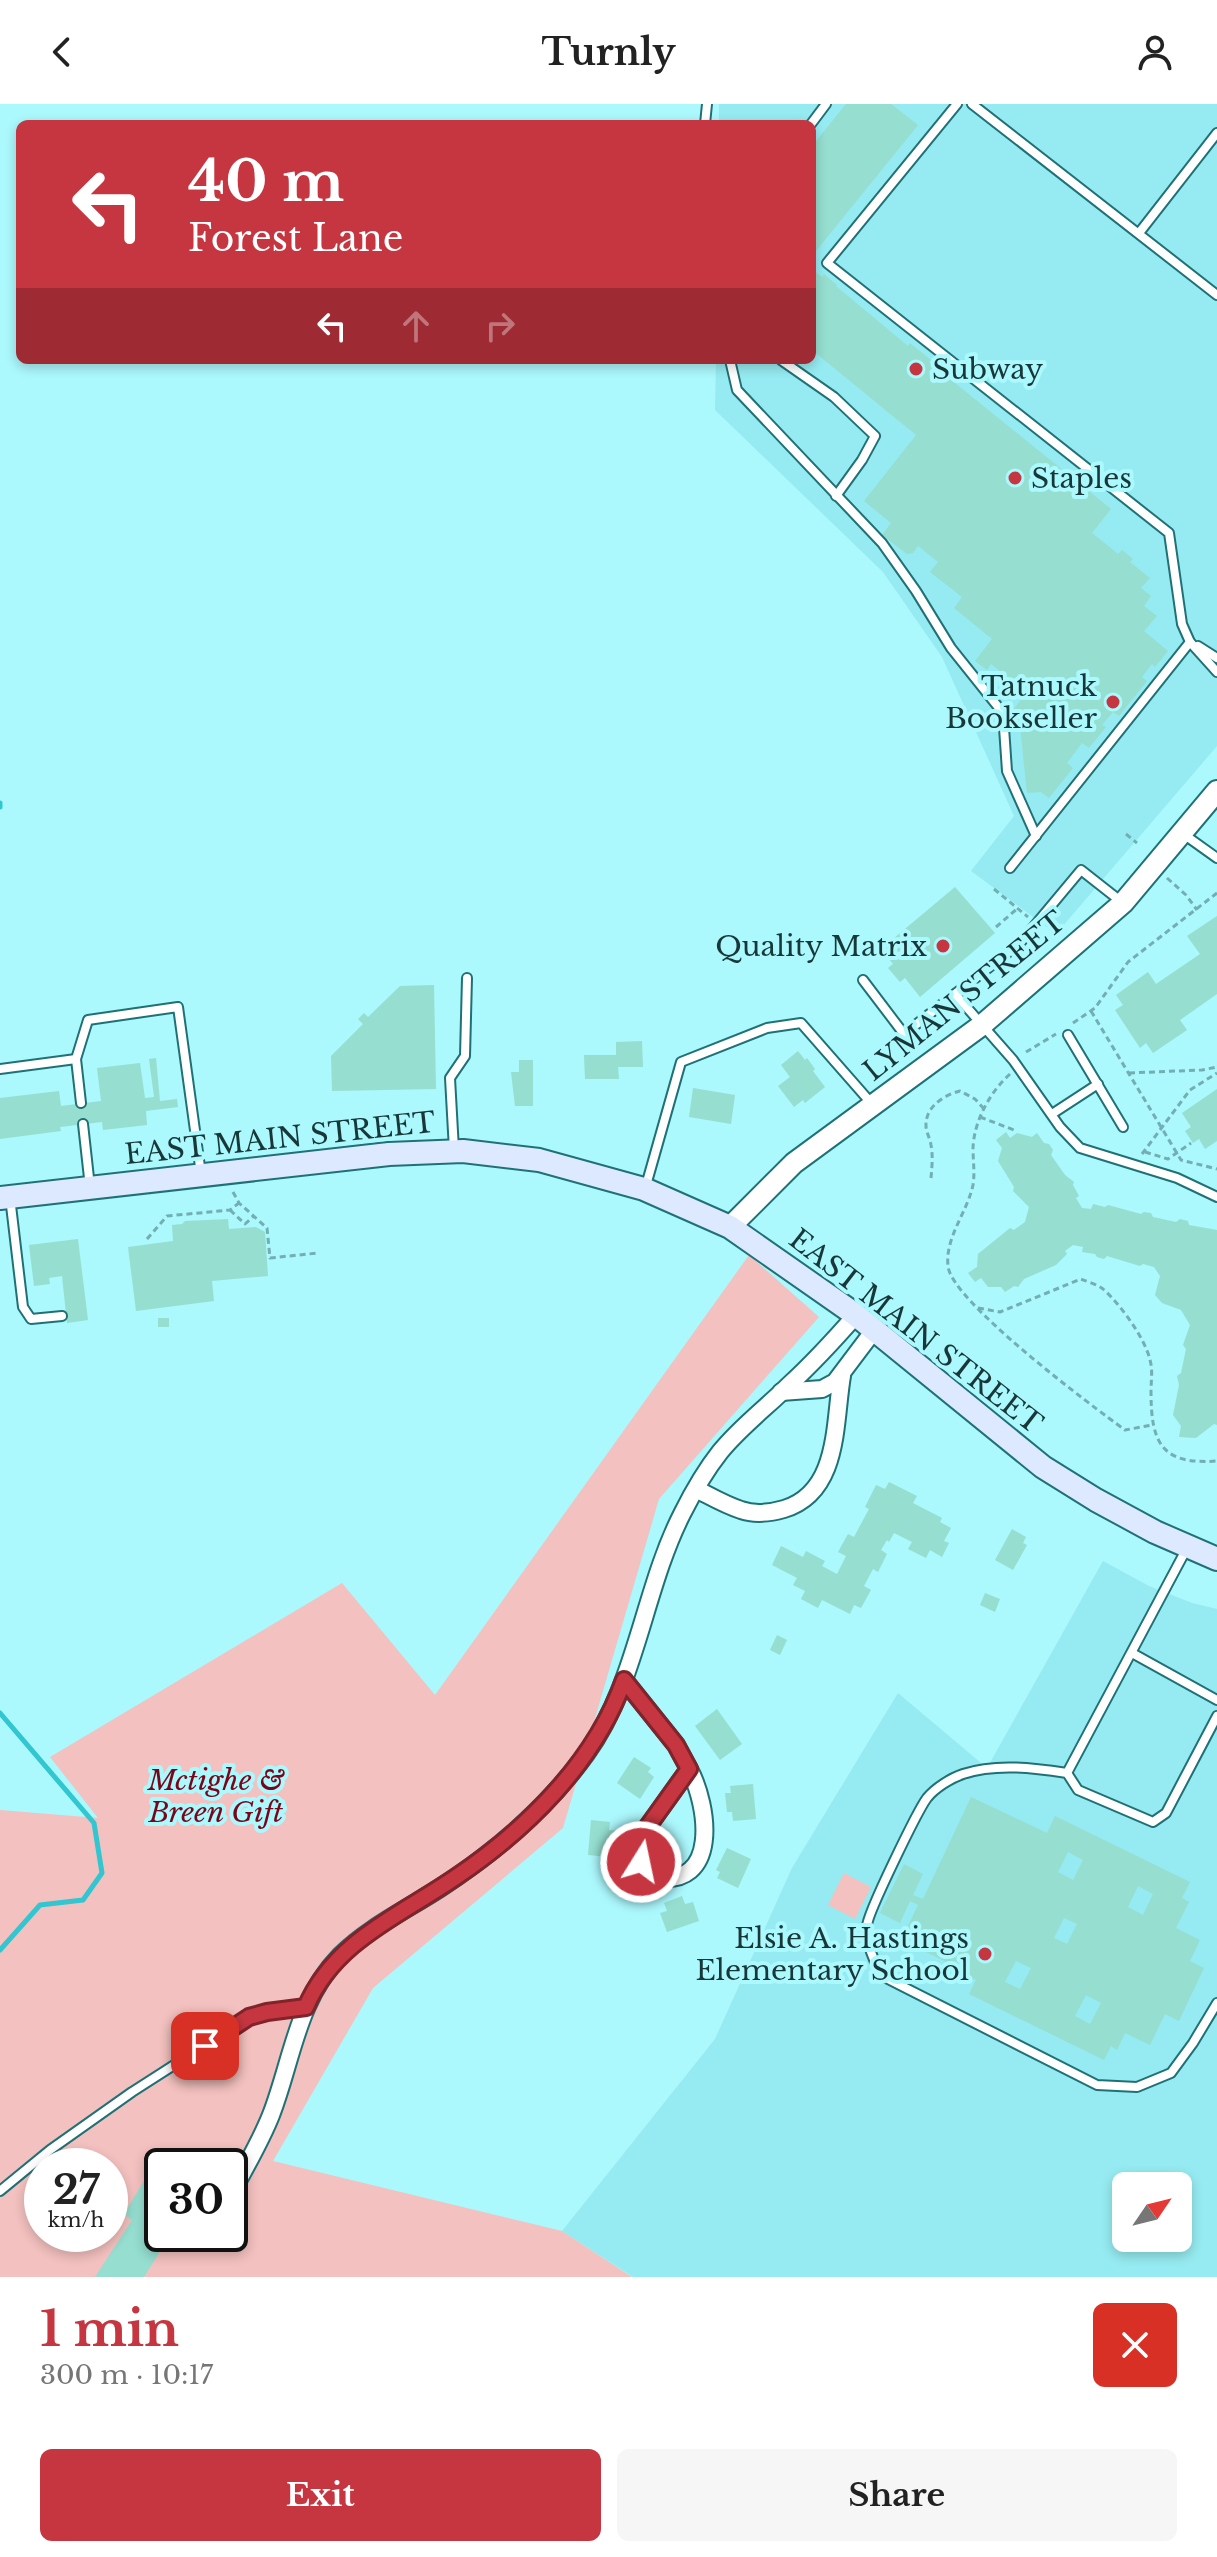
<!DOCTYPE html>
<html lang="en">
<head>
<meta charset="utf-8">
<style>
  :root { --surface:#fff; --page:#f6f6f6; --text:#222; --muted:#767676; --accent:#c63640 }
  body { margin:0; font-family:"Libre Baskerville",serif; background:var(--page); color:var(--text); height:100vh; display:flex; flex-direction:column; font-size:30px; white-space:nowrap }
  * { box-sizing:border-box; margin:0 }
  p { font-size:26px; color:var(--muted) }
  .icon { flex:none; width:44px; height:44px; fill:none; stroke:currentColor; stroke-width:2; stroke-linecap:round; stroke-linejoin:round }
  .map { position:relative; height:2173px; overflow:hidden }
  .drawer { display:flex; flex-direction:column; background:var(--surface); flex:1 }
  .drawer>* { flex:none }
  .banner { position:absolute; left:16px; top:16px; width:800px; height:244px; border-radius:12px; box-shadow:0 4px 12px #0003; background:#c63640; color:#fff; overflow:hidden }
  .needle { width:52px; rotate:55deg }
  .tools { position:absolute; left:1112px; top:2068px; display:grid; gap:16px }
  .tools a { display:grid; place-items:center; width:80px; height:80px; border-radius:12px; background:var(--surface); box-shadow:0 4px 12px #0003; font-size:40px }
  .speed { position:absolute; left:24px; top:2044px; display:flex; gap:16px; font-size:40px; font-weight:700; text-align:center }
  .speed>* { display:grid; place-content:center; width:104px; height:104px; border-radius:50%; background:var(--surface); box-shadow:0 4px 12px #0003; line-height:1 }
  .speed small { font-size:20px; font-weight:400 }
  .speed .limit { border:4px solid #111; border-radius:12px; background:#fff; color:#111 }
  .pin { position:absolute; display:grid; place-items:center; width:68px; height:68px; color:#fff; margin:-34px; border-radius:16px; box-shadow:0 4px 12px #0006 }
  .me { position:absolute; width:88px; margin:-44px; rotate:10deg; stroke-linejoin:round; filter:drop-shadow(0 0 6px #0008) }
  .turn { display:flex; align-items:center; gap:28px; height:168px; padding:0 40px; font-size:36px }
  .turn .icon { width:104px; height:104px; stroke-width:2.5 }
  .turn b { display:block; font-size:56px; line-height:68px }
  .lanes { display:flex; align-items:center; height:76px; padding:0 40px; background:#0003; justify-content:center; gap:40px; direction:ltr }
  .lanes .off { opacity:.35 }
  .round { display:grid; place-items:center; flex:none; width:84px; height:84px; border-radius:12px; background:var(--page) }
  .summary { display:flex; align-items:center; justify-content:space-between; height:136px; padding:0 40px }
  h1 { font-size:48px; font-weight:700; line-height:60px; color:var(--accent) }
  .primary-button { display:flex; gap:16px; margin-top:auto; padding:16px 40px }
  .primary-button a { flex:1; height:92px; border-radius:12px; background:var(--accent); color:#fff; font-size:32px; font-weight:700; line-height:92px; text-align:center }
  .primary-button a+a { background:var(--page); color:var(--text) }
  header { display:flex; justify-content:space-between; align-items:center; height:104px; padding:0 40px; background:var(--surface); font-size:36px; font-weight:700 }
  .map>svg:first-child { display:block }
  .built { fill:#95ebf1; fill-rule:evenodd }
  .green { fill:#f3c1bf; fill-rule:evenodd }
  .lines { fill:none; stroke-linecap:round; stroke-linejoin:round }
  .stream { stroke:#31c6d0; stroke-width:5 }
  .building { fill:#95ded0; fill-rule:evenodd }
  .service-casing { stroke:#207176; stroke-width:12 }
  .minor-casing { stroke:#207176; stroke-width:20 }
  .tertiary-casing { stroke:#207176; stroke-width:24 }
  .secondary-casing { stroke:#207176; stroke-width:26 }
  .path { stroke:#73aeb2; stroke-width:3; stroke-dasharray:6 4; stroke-linecap:butt }
  .service { stroke:#fff; stroke-width:8 }
  .minor { stroke:#fff; stroke-width:16 }
  .tertiary { stroke:#fff; stroke-width:20 }
  .secondary { stroke:#dde9ff; stroke-width:22 }
  .route-casing { stroke:#81232a; stroke-width:20 }
  .route { stroke:#c63640; stroke-width:14 }
  .poi-dot { fill:#c63640; stroke:#abf8fd; stroke-width:3 }
  .labels { text-anchor:middle; stroke-width:8; stroke-linejoin:round; paint-order:stroke }
  .poi-label { font-size:28px; fill:#173739; stroke:#abf8fd; text-anchor:end }
  .street-label { font-size:28px; fill:#173739; stroke:#abf8fd }
  .park-label { font-size:28px; font-style:italic; fill:#780519; stroke:#abf8fd }
</style>
</head>
<body>
<header><svg class="icon" aria-label="back" viewBox="0 0 24 24"><path d="M15 5l-7 7 7 7"/></svg>Turnly<svg class="icon" aria-label="person" viewBox="0 0 24 24"><circle cx="12" cy="8" r="4"/><path d="M4 21q1-7 8-7t8 7"/></svg></header>
<div class="map">
<svg width="1217" height="2173" viewBox="0 0 1217 2173">
  <rect width="100%" height="100%" fill="#abf8fd"/>
  <!-- built -->
  <g class="built">
    <path d="M719 0H1217V642L1056 830 971 767 1014 712 942 553 883 468 715 306 716 256H812V20H719Z"/>
    <path d="M1103 1457 1149 1482 1192 1499 1217 1505V2173H633L562 2127 715 1935 792 1764 898 1589 987 1664ZM1126 2082H1178V2134H1126Z"/>
  </g>
  <!-- green -->
  <g class="green">
    <path d="M749 1151 819 1213 659 1395 563 1724 373 1884 273 2057 562 2127 632 2173H0V1706L98 1714 50 1653 342 1479 435 1591ZM42 2062H110V2130H42ZM162 2062H230V2130H162Z"/>
    <path d="M844 1769 871 1783 855 1815 828 1801Z"/>
  </g>
  <g class="lines">
    <!-- stream -->
    <g class="stream">
      <path d="M0 699V703"/>
      <path d="M0 1609 94 1719 102 1769 83 1796 40 1801 0 1846"/>
    </g>
  </g>
  <!-- building -->
  <g class="building">
    <path d="M846 0H891L918 21 812 152V42Z"/>
    <path d="M812 165 822 173 824 170 837 181 836 182 908 242 910 239 931 256 929 258 1111 405 1092 429 1118 450 1122 446 1133 455 1130 458 1150 474 1141 484 1151 492 1144 502 1157 512 1144 527 1168 547 1155 563 1152 560 1142 573 1147 577 1119 612 1113 608 1102 621 1106 623 1089 644 1082 639 1067 659 1073 664 1049 694 1041 688 1027 689 1019 613 1012 607 1027 588 991 560 987 566 975 557 992 535 954 504 962 493 930 468 938 458 918 442 913 449 907 450 882 431 891 419 864 397 916 331 812 246Z"/>
    <path d="M955 783 995 829 920 893 905 874 900 878 888 864 893 860 881 845Z"/>
    <path d="M1217 812V890L1180 916 1187 926 1153 949 1146 939 1140 944 1115 906 1123 901 1116 891 1148 868 1156 880 1200 850 1187 832Z"/>
    <path d="M434 881 436 985 332 987 331 952 363 920 358 915 364 909 368 913 400 882Z"/>
    <path d="M642 937 643 963H618L619 975H585L584 951H616V938Z"/>
    <path d="M798 947 805 956 807 954 815 965 813 967 825 983 805 999 803 996 794 1003 778 982 790 973 781 961Z"/>
    <path d="M156 954 160 997 177 995 178 1003 146 1007 147 1021 103 1026 102 1018 60 1023 61 1027 0 1035V994L59 987 61 1002 101 997 97 964 140 959 145 994 154 993 149 955Z"/>
    <path d="M519 956H533V1002H515L511 968H519Z"/>
    <path d="M693 984 735 991 731 1020 689 1013Z"/>
    <path d="M1217 985V1037L1205 1045 1199 1035 1193 1039 1185 1027 1191 1023 1182 1009Z"/>
    <path d="M1006 1028 1010 1034 1017 1029 1032 1033 1037 1029 1044 1039 1049 1040 1053 1046 1051 1051 1065 1071 1074 1078 1073 1081 1079 1092 1076 1094 1082 1104 1091 1105 1093 1100 1105 1103 1108 1101 1141 1110 1144 1108 1151 1109 1153 1113 1176 1118 1180 1115 1188 1117 1189 1121 1217 1126V1321L1214 1320 1196 1334 1179 1333 1181 1322 1173 1311 1179 1281 1177 1272 1181 1269 1186 1245 1183 1241 1190 1221 1181 1206 1162 1199 1155 1191 1160 1172 1154 1163 1143 1160 1140 1162 1107 1152 1104 1155 1097 1153 1095 1150 1082 1148 1083 1143 1073 1141 1065 1147 1067 1150 1056 1161 1024 1175 1018 1183 1014 1182 1005 1188 1001 1183H988L981 1174 975 1178 968 1169 977 1163 978 1150 1010 1124 1014 1126 1025 1118 1029 1103 1013 1087 1014 1083 998 1057 1002 1044 996 1036Z"/>
    <path d="M228 1115 229 1125 256 1123 265 1128 268 1172 212 1177 214 1197 136 1207 128 1143 173 1137 172 1121 182 1120 185 1117Z"/>
    <path d="M78 1135 88 1216 67 1219 62 1172 49 1174 50 1180 34 1182 29 1141Z"/>
    <rect x="158" y="1214" width="11" height="9"/>
    <path d="M889 1378 917 1392 913 1399 942 1414 940 1418 951 1424 944 1437 949 1439 942 1453 930 1446 926 1454 908 1445 912 1438 894 1429 889 1438 887 1436 881 1446 887 1450 878 1468 873 1465 864 1482 871 1486 861 1504 854 1501 850 1510 822 1496 818 1504 801 1495 805 1487 793 1481 797 1474 772 1461 781 1442 803 1453 806 1447 825 1457 822 1462 837 1470 846 1452 838 1448 848 1430 854 1433 869 1405 865 1403 876 1381 885 1385Z"/>
    <path d="M1012 1425 1026 1433 1023 1439 1027 1441 1013 1466 995 1456Z"/>
    <path d="M985 1489 1000 1495 995 1508 980 1501Z"/>
    <path d="M777 1531 787 1536 780 1551 770 1546Z"/>
    <path d="M717 1605 742 1640 720 1656 695 1622Z"/>
    <path d="M634 1653 651 1664 648 1668 654 1673 640 1695 617 1679Z"/>
    <path d="M753 1680 756 1715 733 1717 732 1708H727L725 1689H731L730 1682Z"/>
    <path d="M971 1693 1047 1729 1055 1712 1190 1778 1182 1794 1189 1798 1176 1824 1200 1836 1190 1857 1204 1864 1179 1917 1165 1910 1150 1941 1125 1929 1117 1946 1111 1942 1104 1956 969 1890 976 1876 967 1872 969 1869 901 1836 918 1801 910 1797 900 1819 880 1809 904 1760 923 1770 913 1791 923 1795ZM1068 1748 1083 1756 1073 1776 1058 1768ZM1138 1782 1153 1790 1143 1811 1128 1803ZM1064 1814 1077 1820 1067 1840 1054 1834ZM1016 1857 1031 1864 1020 1885 1005 1878ZM1086 1891 1101 1899 1090 1920 1075 1912Z"/>
    <path d="M591 1716 610 1718 609 1726 619 1727 617 1744 609 1743 608 1753 588 1751Z"/>
    <path d="M727 1744 751 1755 738 1784 717 1774 720 1768 716 1766Z"/>
    <path d="M682 1792 685 1800 693 1798 699 1817 667 1828 660 1809 667 1807 664 1799Z"/>
    <path d="M163 2051 177 2060 176 2062H162V2083L158 2089 162 2092V2120L159 2118 151 2129 166 2138 144 2173H95L132 2116 124 2110 156 2057Z"/>
  </g>
  <g class="lines">
    <!-- service casing -->
    <g class="service-casing">
      <g id="service">
        <path d="M957 0 827 159 1169 429 1182 520 1190 538 1217 568"/>
        <path d="M972 0 1217 191"/>
        <path d="M705 20 707 0"/>
        <path d="M811 20 826 0"/>
        <path d="M1139 129 1217 29"/>
        <path d="M730 256 737 286 882 439 916 487 951 544 1003 609 1007 667 1036 732"/>
        <path d="M781 256 834 293 875 332 862 356 836 392"/>
        <path d="M1198 542 1217 554"/>
        <path d="M1182 729 1217 754"/>
        <path d="M1010 764 1190 538"/>
        <path d="M1123 799 1081 766 1020 839 955 890 1013 956 1060 1023 1080 1044 1177 1074 1217 1093"/>
        <path d="M863 876 904 930 955 890"/>
        <path d="M1068 931 1123 1023"/>
        <path d="M0 965 76 955"/>
        <path d="M81 999 76 955 88 916 178 903 201 1070"/>
        <path d="M1052 1010 1098 980"/>
        <path d="M83 1020 90 1083"/>
        <path d="M454 1046 450 974 465 952 467 874"/>
        <path d="M645 1085 681 958 767 924 801 919 872 1000"/>
        <path d="M10 1093 23 1203 31 1215 62 1212"/>
        <path d="M1132 1549 1217 1596"/>
        <path d="M1217 1612 1166 1709 1153 1718 1078 1686 1067 1669C1034 1664 996 1659 963 1670 951 1674 935 1684 927 1694 918 1706 867 1810 867 1822 866 1840 874 1859 884 1873L1097 1981 1137 1983 1171 1969 1193 1939 1217 1899"/>
        <path d="M1067 1669 1187 1444"/>
        <path d="M0 2087 50 2046 132 1988 249 1913 267 1908 306 1903"/>
      </g>
    </g>
    <!-- minor casing -->
    <g class="minor-casing">
      <g id="minor">
        <path d="M781 1288 822 1285 835 1278 875 1225"/>
        <path d="M696 1385C710 1392 725 1401 741 1406 755 1411 770 1409 784 1405 840 1388 834 1318 842 1272"/>
        <path d="M624 1576 676 1641 689 1665 641 1732V1758L654 1773C720 1785 709 1702 689 1665"/>
        <path d="M230 2092C244 2065 260 2039 271 2011 292 1957 297 1896 340 1852 368 1824 406 1806 440 1784 495 1748 547 1704 586 1650 637 1579 643 1487 682 1410 693 1388 705 1367 720 1348 740 1323 767 1303 789 1281 813 1259 835 1235 856 1211"/>
      </g>
    </g>
    <!-- tertiary casing -->
    <g class="tertiary-casing">
      <path id="tertiary" d="M730 1123 794 1059 982 921 1123 799 1217 687"/>
    </g>
    <!-- secondary casing -->
    <g class="secondary-casing">
      <path id="secondary" d="M0 1094 389 1050 463 1047 539 1056 644 1085 730 1123 856 1211 1043 1363 1096 1396 1155 1428 1217 1455"/>
    </g>
    <!-- path -->
    <g class="path">
      <path d="M1126 730 1137 739"/>
      <path d="M1167 774 1186 791 1197 806"/>
      <path d="M994 785 1028 813"/>
      <path d="M996 823 1018 804"/>
      <path d="M1091 907 1181 1056 1217 1065"/>
      <path d="M1073 919 1095 904 1128 858 1217 789"/>
      <path d="M1026 948 1056 930"/>
      <path d="M1129 969 1202 966 1217 963"/>
      <path d="M1010 970C990 988 974 1017 973 1044 973 1057 975 1069 973 1081 967 1109 945 1133 948 1162 951 1197 1092 1302 1125 1326L1152 1321"/>
      <path d="M980 1013 1014 1026"/>
      <path d="M1145 1048 1168 1055 1191 1039"/>
      <path d="M1142 1050 1190 986 1217 969"/>
      <path d="M931 1074C932 1063 933 1051 931 1041 930 1034 926 1028 926 1022 925 1003 944 991 960 987L975 995 984 1005"/>
      <path d="M233 1088 239 1099 267 1124 270 1154 318 1149"/>
      <path d="M230 1106 245 1120 254 1112"/>
      <path d="M147 1135 167 1112 230 1106 239 1099"/>
      <path d="M978 1204 1000 1208 1081 1175C1088 1178 1097 1180 1103 1185 1120 1200 1145 1234 1150 1256 1153 1266 1151 1277 1151 1287 1151 1339 1161 1361 1217 1357"/>
    </g>
    <!-- service -->
    <use href="#service" class="service"/>
    <!-- minor -->
    <use href="#minor" class="minor"/>
    <!-- tertiary -->
    <use href="#tertiary" class="tertiary"/>
    <!-- secondary -->
    <use href="#secondary" class="secondary"/>
  </g>
  <g class="lines">
    <!-- route casing -->
    <g class="route-casing">
      <path id="route" d="M205 1942 249 1913 267 1908 306 1903C334 1837 401 1811 456 1773 527 1725 595 1658 624 1576L676 1641 689 1665 641 1732V1758"/>
    </g>
    <!-- route -->
    <use href="#route" class="route"/>
  </g>
  <!-- markers -->
  <g class="poi-dot">
    <circle cx="916" cy="265" r="8"/>
    <circle cx="1015" cy="374" r="8"/>
    <circle cx="1113" cy="598" r="8"/>
    <circle cx="943" cy="842" r="8"/>
    <circle cx="985" cy="1850" r="8"/>
  </g>
  <g class="labels">
    <!-- poi labels -->
    <g class="poi-label">
      <text x="932" y="275" text-anchor="start">Subway</text>
      <text x="1031" y="384" text-anchor="start">Staples</text>
      <text x="1097" y="592">Tatnuck<tspan x="1097" dy="32">Bookseller</tspan></text>
      <text x="927" y="852">Quality Matrix</text>
      <text x="969" y="1844">Elsie A. Hastings<tspan x="969" dy="32">Elementary School</tspan></text>
    </g>
    <!-- street labels -->
    <g class="street-label">
      <text transform="translate(964 892) rotate(-39)" y="10">LYMAN STREET</text>
      <text transform="translate(280 1034) rotate(-6)" y="10">EAST MAIN STREET</text>
      <text transform="translate(916 1227) rotate(38)" y="10">EAST MAIN STREET</text>
    </g>
    <!-- park labels -->
    <g class="park-label">
      <text x="216" y="1686">Mctighe &amp;<tspan x="216" dy="32">Breen Gift</tspan></text>
    </g>
  </g>
</svg>
<div class="tools">
<a><svg class="needle" viewBox="-14 -14 28 28"><path d="M0-13l5 13h-10z" fill="#e53935"/><path d="M0 13l5-13h-10z" fill="#767676"/></svg></a>
</div>
<div class="speed"><div>27<small>km/h</small></div><div class="limit">30</div></div>
<div class="pin" style="left:205px;top:1942px;background:#d93025"><svg class="icon" aria-label="arrive" viewBox="0 0 24 24"><path d="M6 21V4h12l-3 4 3 4H6"/></svg></div>
<svg class="me" style="left:641px;top:1758px" viewBox="-20 -20 40 40"><circle r="17" fill="#c63640" stroke="#fff" stroke-width="3"/><path d="M0-11L8 9 0 5-8 9z" fill="#fff"/></svg>
<div class="banner">
<div class="turn"><svg class="icon" aria-label="left" viewBox="0 0 24 24"><path d="M17 20v-9H6M10 6l-5 5 5 5"/></svg><div><b>40 m</b>Forest Lane</div></div>
<div class="lanes"><svg class="icon" aria-label="left" viewBox="0 0 24 24"><path d="M17 20v-9H6M10 6l-5 5 5 5"/></svg><svg class="icon off" aria-label="ahead" viewBox="0 0 24 24"><path d="M12 20V5M6 11l6-6 6 6"/></svg><svg class="icon off" aria-label="right" viewBox="0 0 24 24"><path d="M7 20v-9h11M14 6l5 5-5 5"/></svg></div>
</div>
</div>
<section class="drawer">
<div class="summary"><div><h1>1 min</h1><p>300 m · 10:17</p></div><a class="round" style="background:#d93025;color:#fff"><svg class="icon" aria-label="close" viewBox="0 0 24 24"><path d="M6 6l12 12M18 6L6 18"/></svg></a></div>
<div class="primary-button"><a>Exit</a><a>Share</a></div>
</section>
</body>
</html>
